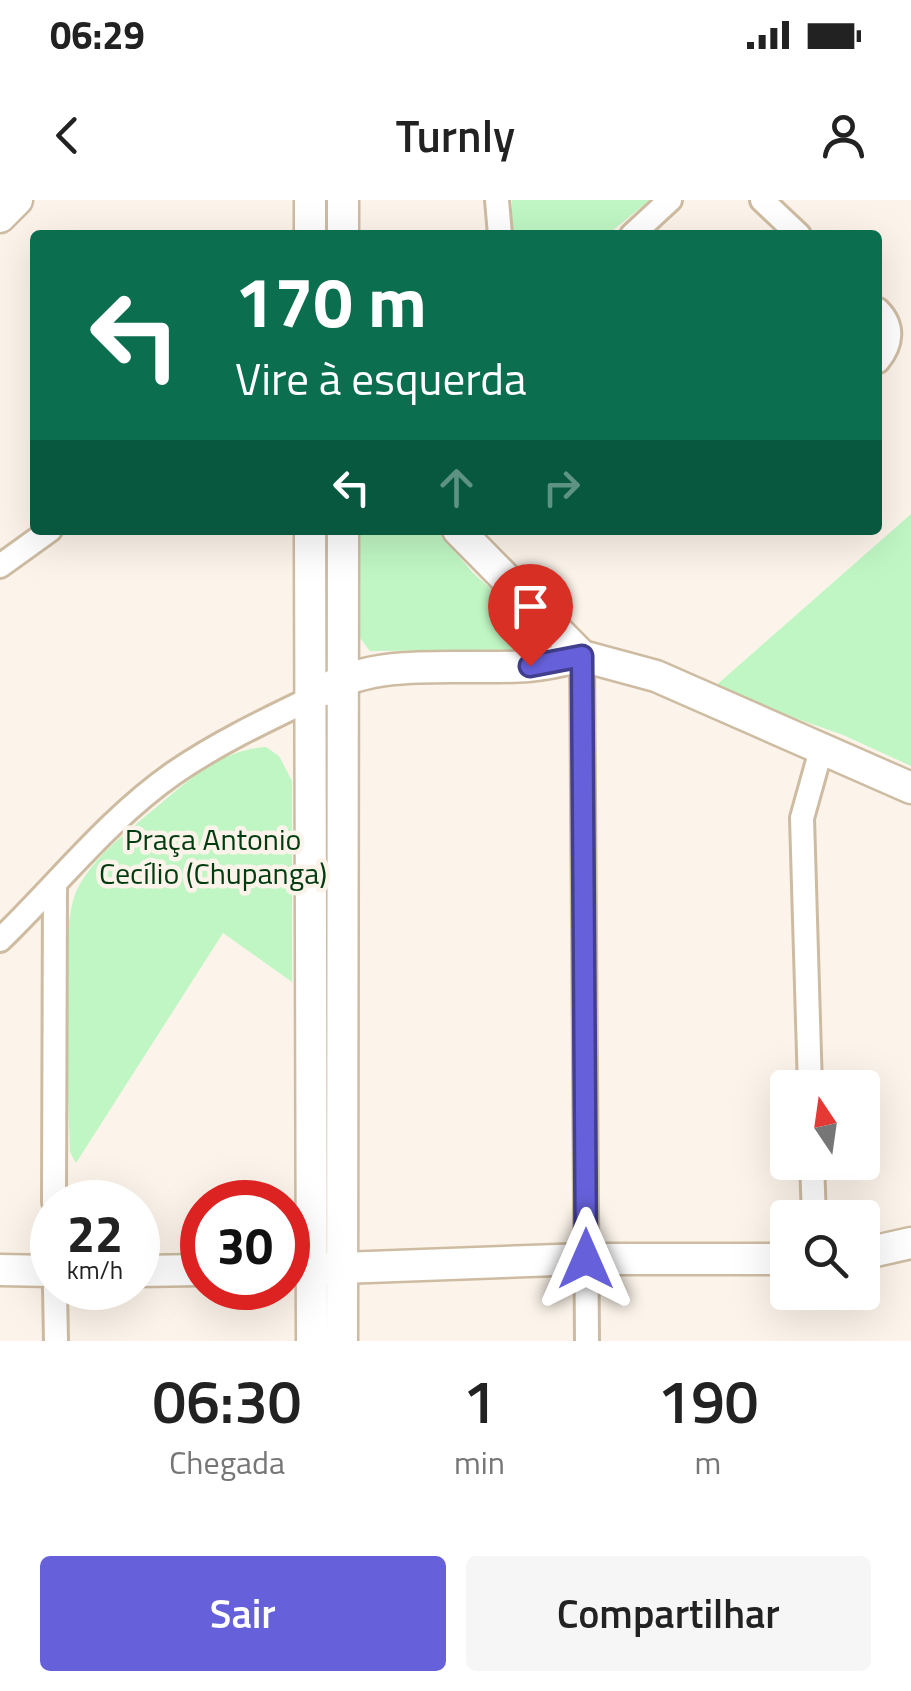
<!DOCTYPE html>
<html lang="pt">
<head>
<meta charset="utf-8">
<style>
  :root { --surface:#fff; --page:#f6f6f6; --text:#222; --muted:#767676; --accent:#6661da }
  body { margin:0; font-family:"Titillium Web",sans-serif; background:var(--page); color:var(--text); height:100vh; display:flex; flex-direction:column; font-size:38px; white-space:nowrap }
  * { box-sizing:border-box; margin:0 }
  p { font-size:32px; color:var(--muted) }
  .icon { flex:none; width:55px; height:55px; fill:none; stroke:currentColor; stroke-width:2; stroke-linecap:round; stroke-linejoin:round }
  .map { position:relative; height:1141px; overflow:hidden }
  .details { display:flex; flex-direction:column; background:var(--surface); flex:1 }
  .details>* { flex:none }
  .hud { position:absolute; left:30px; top:30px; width:852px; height:305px; border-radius:10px; box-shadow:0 10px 40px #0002; background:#0b6e4f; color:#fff; overflow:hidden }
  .needle { width:65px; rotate:347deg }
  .controls { position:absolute; left:770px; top:870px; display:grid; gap:20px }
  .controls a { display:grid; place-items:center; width:110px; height:110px; border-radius:10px; background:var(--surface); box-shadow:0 10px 40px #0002; font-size:50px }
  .speed { position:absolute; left:30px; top:980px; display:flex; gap:20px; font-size:50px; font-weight:700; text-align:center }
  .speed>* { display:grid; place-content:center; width:130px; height:130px; border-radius:50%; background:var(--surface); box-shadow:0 10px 40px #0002; line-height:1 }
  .speed small { font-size:25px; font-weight:400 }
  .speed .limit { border:15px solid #d22; background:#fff; color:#111 }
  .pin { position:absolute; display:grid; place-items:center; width:85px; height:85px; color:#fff; margin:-102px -42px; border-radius:50% 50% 50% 0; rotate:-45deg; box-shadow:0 0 10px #0007 }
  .pin .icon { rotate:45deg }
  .me { position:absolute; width:110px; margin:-55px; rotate:0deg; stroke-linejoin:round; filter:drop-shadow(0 0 8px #0008) }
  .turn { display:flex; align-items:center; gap:35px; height:210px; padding:0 40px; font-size:45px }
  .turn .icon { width:130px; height:130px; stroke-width:2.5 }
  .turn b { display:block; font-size:70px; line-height:85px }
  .lanes { display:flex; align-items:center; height:95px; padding:0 40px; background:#0003; justify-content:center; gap:50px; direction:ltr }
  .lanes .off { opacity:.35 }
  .eta { display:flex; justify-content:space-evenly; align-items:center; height:170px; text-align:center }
  .eta b { font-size:60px; font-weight:600; line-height:70px }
  .cta { display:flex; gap:20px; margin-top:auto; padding:20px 40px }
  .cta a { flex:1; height:115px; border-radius:10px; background:var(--accent); color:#fff; font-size:40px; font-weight:600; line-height:115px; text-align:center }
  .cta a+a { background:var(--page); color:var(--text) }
  .status { display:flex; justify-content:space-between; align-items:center; height:70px; padding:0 50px; background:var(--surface); direction:ltr }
  .status svg { height:28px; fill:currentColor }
  header { display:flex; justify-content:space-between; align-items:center; height:130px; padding:0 40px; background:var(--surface); font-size:45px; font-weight:600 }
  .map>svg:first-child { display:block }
  .green { fill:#bff6c3 }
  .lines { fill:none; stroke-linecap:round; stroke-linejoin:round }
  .street-casing { stroke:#cebca2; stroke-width:28 }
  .secondary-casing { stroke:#cebca2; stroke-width:35 }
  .street { stroke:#fff; stroke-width:22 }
  .secondary { stroke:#fff; stroke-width:30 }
  .route-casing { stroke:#423f8e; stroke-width:25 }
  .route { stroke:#6661da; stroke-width:18 }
  .labels { text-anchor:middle; stroke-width:9; stroke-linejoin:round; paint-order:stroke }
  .park-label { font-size:30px; fill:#003c10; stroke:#fcf4ea }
</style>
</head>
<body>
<div class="status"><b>06:29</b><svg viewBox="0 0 49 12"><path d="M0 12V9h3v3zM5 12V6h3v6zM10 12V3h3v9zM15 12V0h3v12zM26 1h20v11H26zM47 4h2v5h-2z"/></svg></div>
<header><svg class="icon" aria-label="back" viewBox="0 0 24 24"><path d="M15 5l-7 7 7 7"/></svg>Turnly<svg class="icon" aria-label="person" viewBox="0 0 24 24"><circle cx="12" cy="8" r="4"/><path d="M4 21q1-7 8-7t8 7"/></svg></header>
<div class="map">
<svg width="911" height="1141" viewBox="0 0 911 1141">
  <rect width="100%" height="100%" fill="#fcf4ea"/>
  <!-- green -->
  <g class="green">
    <path d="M512 0H650L607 35H512Z"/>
    <path d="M911 314V566L843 535 712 489Z"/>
    <path d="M359 330H437L473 373 558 449 370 451 360 438Z"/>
    <path d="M266 547 279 556 292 581V782L223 733 76 963 70 952C69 898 58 733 76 692 92 656 137 624 166 599 195 574 227 549 266 547Z"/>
  </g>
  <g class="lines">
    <!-- street casing -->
    <g class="street-casing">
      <g id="street">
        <path d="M497 0 500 35"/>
        <path d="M762 0 799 35"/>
        <path d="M632 35 670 0"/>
        <path d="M878 110C894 126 892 144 878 161"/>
        <path d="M0 366 50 330"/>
        <path d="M582 456 587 1141"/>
        <path d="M0 740C57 685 108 619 174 573 216 544 264 521 310 499"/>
        <path d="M810 888 802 618 821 550"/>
        <path d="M812 962 814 1018"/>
        <path d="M54 1002 55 688"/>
        <path d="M55 1088 56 1141"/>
      </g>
    </g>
    <!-- secondary casing -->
    <g class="secondary-casing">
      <g id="secondary">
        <path d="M343 0V35"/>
        <path d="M0 17 17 0"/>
        <path d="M310 35V0"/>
        <path d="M310 330 312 1141"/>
        <path d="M458 330 582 456 656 476 911 588"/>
        <path d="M325 490C379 456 466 471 528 466 546 465 564 460 582 456"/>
        <path d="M862 1054 911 1043"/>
        <path d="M0 1070 52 1071"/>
        <path d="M288 1070 585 1059H788"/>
        <path d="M138 1071 202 1070"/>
        <path d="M342 1141 343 330"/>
      </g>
    </g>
    <!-- street -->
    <use href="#street" class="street"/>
    <!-- secondary -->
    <use href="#secondary" class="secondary"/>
  </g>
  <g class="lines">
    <!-- route casing -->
    <g class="route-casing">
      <path id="route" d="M530 466 582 456 586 1059"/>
    </g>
    <!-- route -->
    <use href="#route" class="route"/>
  </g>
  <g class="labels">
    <!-- park labels -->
    <g class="park-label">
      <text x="213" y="650">Praça Antonio<tspan x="213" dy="34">Cecílio (Chupanga)</tspan></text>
    </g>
  </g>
</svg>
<div class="controls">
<a><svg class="needle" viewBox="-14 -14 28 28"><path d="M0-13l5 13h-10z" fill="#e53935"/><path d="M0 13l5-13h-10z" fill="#767676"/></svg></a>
<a><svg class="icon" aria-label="search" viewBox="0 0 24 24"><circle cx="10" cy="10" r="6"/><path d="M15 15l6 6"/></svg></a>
</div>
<div class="speed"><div>22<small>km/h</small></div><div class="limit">30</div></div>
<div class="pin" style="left:530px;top:466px;background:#d93025"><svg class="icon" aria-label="arrive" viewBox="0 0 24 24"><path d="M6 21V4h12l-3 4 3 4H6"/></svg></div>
<svg class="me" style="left:586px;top:1059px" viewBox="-20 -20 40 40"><path d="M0-17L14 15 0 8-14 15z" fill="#6661da" stroke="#fff" stroke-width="4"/></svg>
<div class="hud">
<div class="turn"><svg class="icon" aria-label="left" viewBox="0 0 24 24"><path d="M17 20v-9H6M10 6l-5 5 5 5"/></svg><div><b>170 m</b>Vire à esquerda</div></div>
<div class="lanes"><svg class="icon" aria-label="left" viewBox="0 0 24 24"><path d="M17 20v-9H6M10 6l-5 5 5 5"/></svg><svg class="icon off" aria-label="ahead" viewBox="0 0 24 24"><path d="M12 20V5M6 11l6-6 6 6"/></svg><svg class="icon off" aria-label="right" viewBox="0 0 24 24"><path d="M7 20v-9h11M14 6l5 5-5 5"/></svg></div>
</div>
</div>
<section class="details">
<div class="eta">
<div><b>06:30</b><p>Chegada</p></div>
<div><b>1</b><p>min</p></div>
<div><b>190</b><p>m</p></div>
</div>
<div class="cta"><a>Sair</a><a>Compartilhar</a></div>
</section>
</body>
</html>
